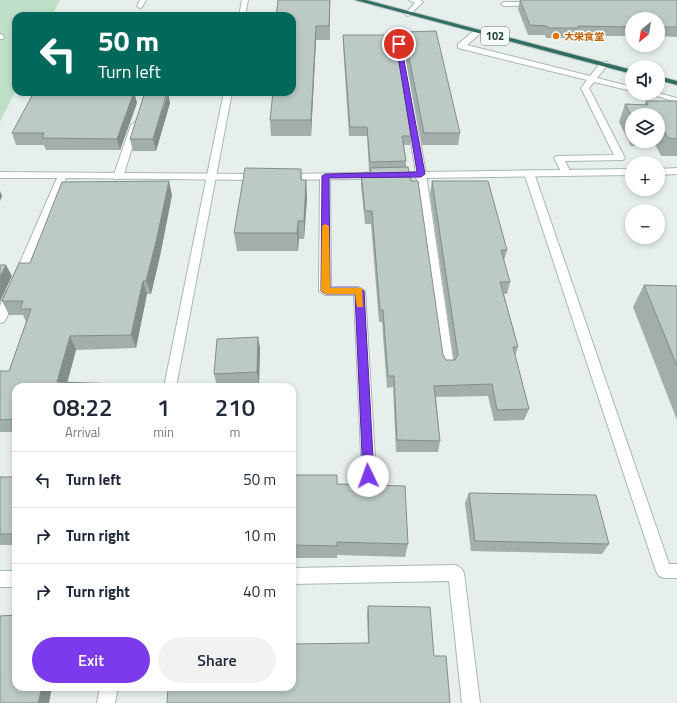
<!DOCTYPE html>
<html lang="en">
<head>
<meta charset="utf-8">
<style>
  :root { --surface:#fff; --page:#f2f2f3; --text:#1f2937; --muted:#747a83; --line:#e0e1e3; --accent:#7c3aed }
  body { margin:0; font-family:"Titillium Web","Noto Sans JP",sans-serif; background:var(--page); color:var(--text); height:100vh; display:flex; flex-direction:column; font-size:15px; white-space:nowrap }
  * { box-sizing:border-box; margin:0 }
  p { font-size:13px; color:var(--muted) }
  .icon { flex:none; width:22px; height:22px; fill:none; stroke:currentColor; stroke-width:2; stroke-linecap:round; stroke-linejoin:round }
  .map { position:relative; flex:1; overflow:hidden }
  .panel { position:absolute; left:12px; top:383px; width:284px; height:308px; display:flex; flex-direction:column; background:var(--surface); border-radius:12px; box-shadow:0 2px 6px #0003 }
  .panel>* { flex:none }
  .top-card { position:absolute; left:12px; top:12px; width:284px; height:84px; border-radius:12px; box-shadow:0 2px 6px #0003; background:#00695c; color:#fff; overflow:hidden }
  .needle { width:26px; rotate:210deg }
  .buttons { position:absolute; left:625px; top:12px; display:grid; gap:8px }
  .buttons a { display:grid; place-items:center; width:40px; height:40px; border-radius:50%; background:var(--surface); box-shadow:0 2px 6px #0003; font-size:20px }
  .pin { position:absolute; display:grid; place-items:center; width:34px; height:34px; color:#fff; margin:-17px; border:2px solid #fff; border-radius:50%; box-shadow:0 1px 4px #0007 }
  .me { position:absolute; width:44px; margin:-22px; rotate:357deg; stroke-linejoin:round; filter:drop-shadow(0 0 3px #0008) }
  .turn { display:flex; align-items:center; gap:14px; height:84px; padding:0 20px; font-size:18px }
  .turn .icon { width:52px; height:52px; stroke-width:2.5 }
  .turn b { display:block; font-size:28px; line-height:34px }
  .eta { display:flex; justify-content:space-evenly; align-items:center; height:68px; text-align:center }
  .eta b { font-size:24px; font-weight:600; line-height:28px }
  .cta { display:flex; gap:8px; margin-top:auto; padding:8px 20px }
  .cta a { flex:1; height:46px; border-radius:24px; background:var(--accent); color:#fff; font-size:16px; font-weight:600; line-height:46px; text-align:center }
  .cta a+a { background:var(--page); color:var(--text) }
  ul { padding:0; list-style:none }
  li { display:flex; align-items:center; gap:12px; height:56px; padding:0 20px; border-top:1px solid var(--line) }
  li div { flex:1 }
  li b { display:block; font-size:15px }
  li em { font-style:normal }
  .map>svg:first-child { display:block }
  .green { fill:#bfe0c8 }
  .lines { fill:none; stroke-linecap:round; stroke-linejoin:round }
  .lane-casing { stroke:#a8b8b2; stroke-width:2 }
  .street-casing { stroke:#a8b8b2; stroke-width:2 }
  .secondary-casing { stroke:#a4bbb3; stroke-width:2 }
  .highway-casing { stroke:#c2cac8; stroke-width:2 }
  .lane { fill:#fff; fill-rule:evenodd }
  .street { fill:#fff; fill-rule:evenodd }
  .secondary { fill:#fff; fill-rule:evenodd }
  .highway { fill:#2f6f62; fill-rule:evenodd }
  .wall { fill:#a1aea9; fill-rule:evenodd }
  .shaded-wall { fill:#838d89 }
  .building { fill:#bbcac4; stroke:#838d89 }
  .route { fill:#7c3aed; stroke:#51269a }
  .slow { fill:#f59e0b }
  .food-dot { fill:#e8710a; stroke:#f7fbf9; stroke-width:1.5 }
  .labels { text-anchor:middle; stroke-width:3; stroke-linejoin:round; paint-order:stroke }
  .far-food-label { font-size:10px; font-weight:bold; fill:#c56008; stroke:#f7fbf9; text-anchor:start }
  .shield { fill:#f7fbf9; stroke:#637a73; stroke-width:1 }
  .shield-label { font-size:11px; font-weight:bold; fill:#24423a }
</style>
</head>
<body>
<div class="map">
<svg width="677" height="703" viewBox="0 0 677 703">
  <rect width="100%" height="100%" fill="#e6efeb"/>
  <!-- green -->
  <path class="green" d="M0 0H60L52 16H16V90L0 122Z"/>
  <g class="lines">
    <!-- lane casing -->
    <g class="lane-casing">
      <g id="lane">
        <path d="M140 0H146L142 7 140 8 137 6Z"/>
        <path d="M409 0H420L423 2 408 16 405 14 415 3Z"/>
        <path d="M475 30 482 32 467 45 590 76 601 62H607L608 64 597 78 632 87V91L594 82 589 88 625 158 623 160 565 161 571 173 569 175H563L554 158 556 156 614 155 581 88 587 80 458 48V44Z"/>
        <path d="M0 34 4 36 3 39H0Z"/>
        <path d="M396 43 403 45 426 174 454 367 452 370H444L442 367 416 174Z"/>
        <path d="M646 93H658L677 98V102Z"/>
        <path d="M135 122 139 125 123 177 121 179H115L113 177 131 125Z"/>
        <path d="M529 170 534 173 669 564H677V578H664L659 576 656 571 524 173Z"/>
        <path d="M325 173 330 176 331 287H359L365 291 376 476 374 480 369 482 364 480 362 476 354 295H325L319 291 320 176Z"/>
      </g>
    </g>
    <!-- street casing -->
    <g class="street-casing">
      <g id="street">
        <path d="M536 2 539 4 538 5 504 6 501 4 504 2Z"/>
        <path d="M677 168V174L658 175V169Z"/>
        <path d="M632 169V175L285 180 280 177 285 174Z"/>
        <path d="M0 172 259 174 264 177 259 180 66 178 24 276 19 280 14 276 57 178H0Z"/>
        <path d="M11 289 17 293 6 319 4 322 0 323V306L7 290Z"/>
        <path d="M456 565 461 568 464 573 480 703H462L449 581 292 584V568Z"/>
        <rect x="0" y="571" width="16" height="16"/>
      </g>
    </g>
    <!-- secondary casing -->
    <g class="secondary-casing">
      <g id="secondary">
        <path d="M242 0H248L245 16H239Z"/>
        <path d="M224 92H232L176 387H164Z"/>
        <path d="M100 687H118L115 703H97Z"/>
      </g>
    </g>
    <!-- highway casing -->
    <g class="highway-casing">
      <g id="highway">
        <path d="M355 0H366L632 70V74Z"/>
        <path d="M658 76 677 81V85L658 80Z"/>
      </g>
    </g>
    <!-- lane -->
    <use href="#lane" class="lane"/>
    <!-- street -->
    <use href="#street" class="street"/>
    <!-- secondary -->
    <use href="#secondary" class="secondary"/>
    <!-- highway -->
    <use href="#highway" class="highway"/>
  </g>
  <!-- wall -->
  <g class="wall">
    <path d="M330 0V40H316L311 136H271L270 120 292 16Z"/>
    <path d="M520 0H677V37L658 36V19H632V36H576V38H546L545 35H528L518 9Z"/>
    <path d="M404 32 460 133 458 145H422L403 44Z"/>
    <path d="M343 35 411 136 410 145H404L406 161V167L443 355 446 360H454L430 194 432 181 507 250 504 261 510 282 507 294H504L518 347 515 356 529 409 524 420 494 421 488 396 436 397 440 441 438 452H396L393 387 387 388 382 322H379L371 224H365L361 185V173L370 172V171H369L367 136H349L343 44Z"/>
    <path d="M134 92 137 103 120 150H46L44 145H16L12 133Z"/>
    <path d="M646 101H677V156H661L656 146H631L619 122 625 104 644 105ZM632 115H658V141H632Z"/>
    <path d="M170 103 156 151H133L130 139Z"/>
    <path d="M301 169 302 180H306L307 198 304 239H299L298 251H237L234 233Z"/>
    <path d="M172 195 160 256 151 294H147L136 348 76 350 67 383 120 384 122 387H16V432H0V371H9L26 322 23 315H9L2 301 30 263Z"/>
    <path d="M644 285 677 286V420L633 307Z"/>
    <path d="M258 337 260 349 259 384 217 386 214 374Z"/>
    <path d="M292 418 293 426V475L337 484 408 544 405 557 337 555V558H292Z"/>
    <path d="M16 469V545H0V477H13Z"/>
    <path d="M469 493 609 544 602 554 471 551 465 503Z"/>
    <path d="M368 606 434 656 368 643 367 615Z"/>
  </g>
  <!-- shaded-wall -->
  <g class="shaded-wall">
    <path d="M316 26V40L311 136V120Z"/>
    <path d="M134 92 137 103 120 150 117 139Z"/>
    <path d="M168 92 170 103 156 151 153 139Z"/>
    <path d="M306 180 307 198 304 239V221Z"/>
    <path d="M169 181 172 195 160 256 151 294 146 281Z"/>
    <path d="M0 191 2 196 0 201Z"/>
    <path d="M298 221 299 239 298 251 297 233Z"/>
    <path d="M6 265 12 276 0 302V277Z"/>
    <path d="M143 281 147 294 136 348 131 335Z"/>
    <path d="M70 336 76 350 66 387 57 382Z"/>
    <path d="M258 337 260 349 259 384 257 372Z"/>
    <path d="M292 418 293 426V489L292 483Z"/>
    <path d="M42 687H52L49 703H38Z"/>
  </g>
  <!-- building -->
  <g class="building">
    <path d="M278 0H330L329 26H316L311 120H270L273 92H292V16H276Z"/>
    <path d="M520 0H677V27H658V19H632V27L578 26V28H548L547 26 530 25Z"/>
    <path d="M436 31 460 133H424L404 32Z"/>
    <path d="M343 35H395L411 136H402L406 161 370 162 367 127H350Z"/>
    <path d="M34 92H134L117 139 42 138 44 133H12Z"/>
    <path d="M145 92H167L153 139H130Z"/>
    <path d="M646 101H677V139L668 138 663 129H658V115H632V117L625 104 648 105Z"/>
    <path d="M408 167 411 181H418L443 355 446 360H455L458 355 432 181H488L507 250H501L510 282H500L518 347H513L529 409 497 410 492 384 434 386 440 441 397 440 394 376H388L383 310H380L372 211H365L361 173 371 172 370 168Z"/>
    <path d="M245 168 301 169V180H306L304 221H298L297 233H234Z"/>
    <path d="M169 181 156 242 146 281H143L131 335 70 336 57 382 120 384 119 387H16V419L0 420V371H9L31 309H20L23 301H2L19 263H30L62 182Z"/>
    <path d="M0 265H6L0 277Z"/>
    <path d="M644 285 677 286V366Z"/>
    <path d="M258 337 257 372 214 374 217 339Z"/>
    <path d="M16 469V534H0V477H13Z"/>
    <path d="M292 475H337V484L405 486 408 544 337 542V546L292 545Z"/>
    <path d="M469 493 596 495 609 544 475 541Z"/>
    <path d="M368 606 430 607 434 656H446L450 703H167L168 687H292V644L369 643Z"/>
    <path d="M16 615V687H42L38 703H0V616Z"/>
  </g>
  <!-- route -->
  <path class="route" d="M399 43 401 44 425 174 421 177 329 178 330 288H359L364 291 374 476 372 479 368 481 365 479 363 476 355 294H326L321 291 322 176 325 174 417 172 396 44Z"/>
  <!-- slow -->
  <path class="slow" d="M325 224 329 226 330 288H362L363 307H357L355 294H326L321 291 322 226Z"/>
  <!-- markers -->
  <circle class="food-dot" cx="556" cy="36" r="4"/>
  <g class="labels">
    <!-- far-food labels -->
    <g class="far-food-label">
      <text x="564" y="40">大栄食堂</text>
    </g>
    <!-- shield labels -->
    <rect class="shield" x="481" y="27" width="28" height="18" rx="3"/>
    <g class="shield-label">
      <text x="495" y="40">102</text>
    </g>
  </g>
</svg>
<div class="buttons">
<a><svg class="needle" viewBox="-14 -14 28 28"><path d="M0-13l5 13h-10z" fill="#e53935"/><path d="M0 13l5-13h-10z" fill="#747a83"/></svg></a>
<a><svg class="icon" aria-label="sound" viewBox="0 0 24 24"><path d="M4 9h4l5-4v14l-5-4H4zM17 9q2 3 0 6"/></svg></a>
<a><svg class="icon" aria-label="layers" viewBox="0 0 24 24"><path d="M12 4l9 5-9 5-9-5zM3 14l9 5 9-5"/></svg></a>
<a>+</a>
<a>−</a>
</div>
<div class="pin" style="left:399px;top:44px;background:#d93025"><svg class="icon" aria-label="arrive" viewBox="0 0 24 24"><path d="M6 21V4h12l-3 4 3 4H6"/></svg></div>
<svg class="me" style="left:368px;top:476px" viewBox="-20 -20 40 40"><circle r="19" fill="#fff"/><path d="M0-13L10 11 0 6-10 11z" fill="#7c3aed"/></svg>
<div class="top-card">
<div class="turn"><svg class="icon" aria-label="left" viewBox="0 0 24 24"><path d="M17 20v-9H6M10 6l-5 5 5 5"/></svg><div><b>50 m</b>Turn left</div></div>
</div>
<section class="panel">
<div class="eta">
<div><b>08:22</b><p>Arrival</p></div>
<div><b>1</b><p>min</p></div>
<div><b>210</b><p>m</p></div>
</div>
<ul>
<li><svg class="icon" aria-label="left" viewBox="0 0 24 24"><path d="M17 20v-9H6M10 6l-5 5 5 5"/></svg><div><b>Turn left</b></div><em>50 m</em></li>
<li><svg class="icon" aria-label="right" viewBox="0 0 24 24"><path d="M7 20v-9h11M14 6l5 5-5 5"/></svg><div><b>Turn right</b></div><em>10 m</em></li>
<li><svg class="icon" aria-label="right" viewBox="0 0 24 24"><path d="M7 20v-9h11M14 6l5 5-5 5"/></svg><div><b>Turn right</b></div><em>40 m</em></li>
</ul>
<div class="cta"><a>Exit</a><a>Share</a></div>
</section>
</div>
</body>
</html>
